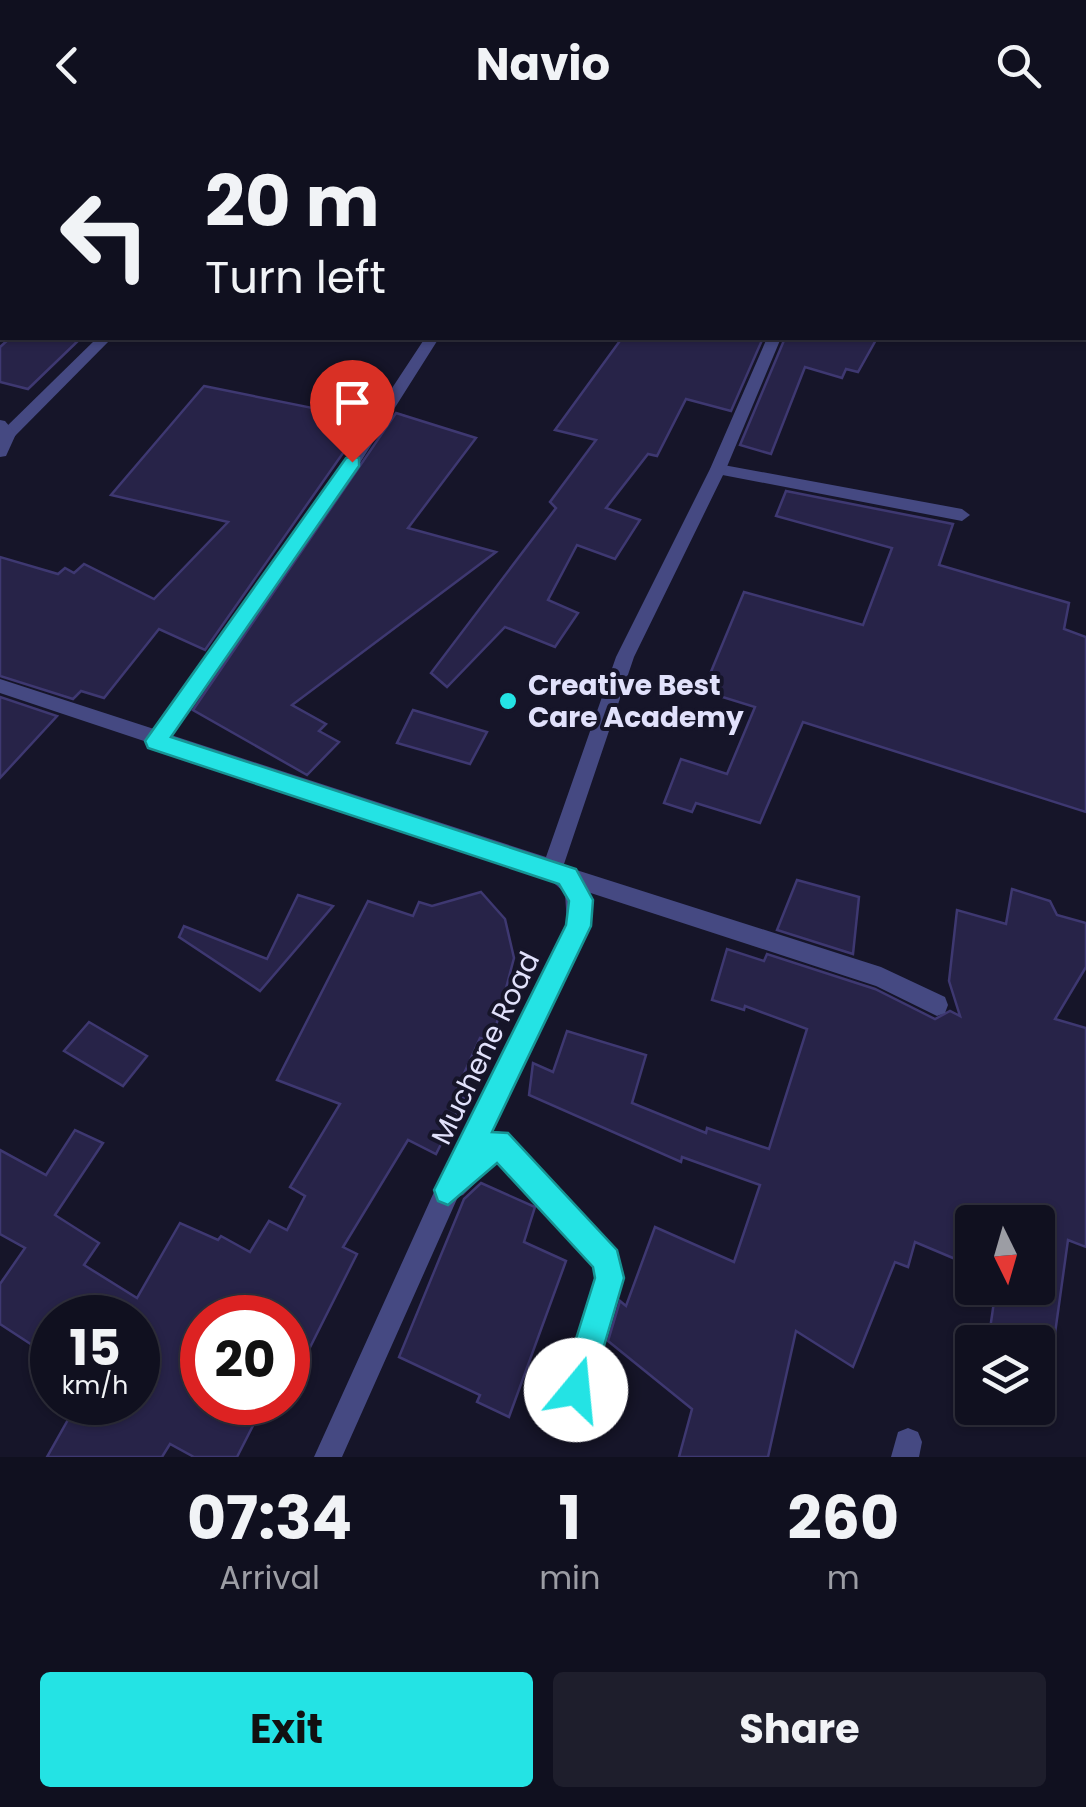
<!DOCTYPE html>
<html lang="en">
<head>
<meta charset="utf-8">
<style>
  :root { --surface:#10101f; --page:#1e1e2c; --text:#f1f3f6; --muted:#9c9da4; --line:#30303d; --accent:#24e3e4 }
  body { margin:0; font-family:Poppins,sans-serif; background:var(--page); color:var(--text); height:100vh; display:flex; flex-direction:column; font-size:38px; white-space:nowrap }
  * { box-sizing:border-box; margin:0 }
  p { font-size:32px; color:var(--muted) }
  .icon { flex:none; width:55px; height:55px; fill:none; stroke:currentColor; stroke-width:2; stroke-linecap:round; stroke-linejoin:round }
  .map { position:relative; height:1327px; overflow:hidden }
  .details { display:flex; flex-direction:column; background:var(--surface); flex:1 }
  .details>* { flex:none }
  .top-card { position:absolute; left:0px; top:0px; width:1088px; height:210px; box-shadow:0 2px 8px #0004,0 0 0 2px var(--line); background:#10101f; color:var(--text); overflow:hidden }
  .needle { width:65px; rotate:175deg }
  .fabs { position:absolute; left:955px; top:1075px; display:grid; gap:20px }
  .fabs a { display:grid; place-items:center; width:100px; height:100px; border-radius:10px; background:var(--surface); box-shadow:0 2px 8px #0004,0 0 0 2px var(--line); font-size:50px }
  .speed { position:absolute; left:30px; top:1165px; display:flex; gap:20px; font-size:50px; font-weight:700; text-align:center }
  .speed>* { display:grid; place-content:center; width:130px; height:130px; border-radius:50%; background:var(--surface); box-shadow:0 2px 8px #0004,0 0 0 2px var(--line); line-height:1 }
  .speed small { font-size:25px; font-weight:400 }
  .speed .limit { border:15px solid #d22; background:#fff; color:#111 }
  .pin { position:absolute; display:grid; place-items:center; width:85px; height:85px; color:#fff; margin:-102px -42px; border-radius:50% 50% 50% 0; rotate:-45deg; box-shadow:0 0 10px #0007 }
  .pin .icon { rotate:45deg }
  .me { position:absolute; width:110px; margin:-55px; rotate:17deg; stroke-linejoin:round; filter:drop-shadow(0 0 8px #0008) }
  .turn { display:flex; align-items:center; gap:35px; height:210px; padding:0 40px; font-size:45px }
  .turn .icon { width:130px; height:130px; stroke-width:2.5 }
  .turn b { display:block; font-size:70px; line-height:85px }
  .eta { display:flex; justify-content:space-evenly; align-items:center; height:170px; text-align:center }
  .eta b { font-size:60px; font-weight:700; line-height:70px }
  .action { display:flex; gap:20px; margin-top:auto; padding:20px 40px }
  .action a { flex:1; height:115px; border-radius:10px; background:var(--accent); color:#111; font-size:40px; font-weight:700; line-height:115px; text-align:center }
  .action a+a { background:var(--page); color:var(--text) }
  header { display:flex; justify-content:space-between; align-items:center; height:130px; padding:0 40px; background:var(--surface); font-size:45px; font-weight:700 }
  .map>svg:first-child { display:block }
  .building { fill:#272348; stroke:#3e3871; stroke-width:2.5 }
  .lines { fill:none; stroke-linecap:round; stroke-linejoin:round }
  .service { fill:#454982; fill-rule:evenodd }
  .minor { fill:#454982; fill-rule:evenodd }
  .route { fill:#24e3e4; stroke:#179494; stroke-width:2.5 }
  .poi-dot { fill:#24e3e4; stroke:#161529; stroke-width:4 }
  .labels { text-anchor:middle; stroke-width:8; stroke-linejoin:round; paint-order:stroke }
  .poi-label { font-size:28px; font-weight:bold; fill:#e1e1fb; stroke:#161529; text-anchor:start }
  .street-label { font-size:28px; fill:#e1e1fb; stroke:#161529 }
</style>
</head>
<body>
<header><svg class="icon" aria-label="back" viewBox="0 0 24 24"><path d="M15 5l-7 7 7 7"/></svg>Navio<svg class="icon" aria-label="search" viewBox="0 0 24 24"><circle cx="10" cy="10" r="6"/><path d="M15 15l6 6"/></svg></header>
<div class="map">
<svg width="1086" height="1327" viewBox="0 0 1086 1327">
  <rect width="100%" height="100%" fill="#161529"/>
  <!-- building -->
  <g class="building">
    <path d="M10 208H81L28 259 0 252V217Z"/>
    <path d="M622 208H763L731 281 686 269 657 326 648 324 606 378 640 390 615 429 577 415 548 470 578 483 555 517 505 497 447 557 431 543 556 378 550 372 596 310 555 300Z"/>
    <path d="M785 208H877L858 242 846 239 842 248 805 237 771 324 740 315Z"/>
    <path d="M204 256 322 280 336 263 376 276 205 520 159 499 104 568 81 561 73 569 0 546V427L58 444 65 438 74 443 84 434 154 469 228 392 111 365Z"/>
    <path d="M396 283 476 308 408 398 496 422 292 575 326 594 319 601 339 612 307 645 193 580Z"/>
    <path d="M786 361 953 394 939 435 1069 473 1064 499 1086 507V682L803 592 760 693 696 673 692 682 664 673 681 629 727 644 755 577 703 561 744 462 863 495 892 418 776 386Z"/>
    <path d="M0 567 57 586 0 648Z"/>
    <path d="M413 580 487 602 470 634 397 613Z"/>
    <path d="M797 750 859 767 853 824 777 800Z"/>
    <path d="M1012 759 1050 771 1057 785 1086 793V837L1055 889 1086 898V1117L1068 1110 1052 1225 1038 1219V1212H1022L990 1199 996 1158H1038V1092H972V1136L915 1112 908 1137 895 1132 853 1237 796 1201 768 1327H679L692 1279 608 1211 620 1171 626 1176 655 1097 734 1132 760 1055 682 1027 681 1032 529 965 533 933 553 942 567 901 646 925 632 973 706 1003 707 998 769 1019 807 899 745 876 744 880 712 870 727 819 764 831 767 824 875 859 935 889 950 881 960 886 949 851 957 780 1006 794Z"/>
    <path d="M481 762 505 789 514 828 492 911 480 908 457 959 464 968 436 1024 408 1010 343 1117 357 1124 288 1261V1188H202V1272H265L237 1327H194L170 1314 162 1327H47L78 1272H138V1188H52V1228L0 1194V1154L25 1118 0 1104V1020L46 1045 75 1000 103 1013 55 1085 99 1113 84 1135 137 1168 180 1093 218 1110 221 1106 250 1122 269 1091 287 1100 305 1066 290 1057 340 974 277 950 368 771 413 786 419 772 432 776Z"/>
    <path d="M298 765 333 776 260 861 179 807 184 796 267 829Z"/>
    <path d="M89 892 147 926 123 956 64 921Z"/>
    <path d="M481 1053 535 1077 524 1112 566 1131 509 1287 477 1272 480 1265 399 1227 464 1069Z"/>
  </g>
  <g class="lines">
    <!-- service -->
    <g class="service">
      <rect x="317" y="0" width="12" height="2"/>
      <path d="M97 208H112L13 308H3V300Z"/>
      <path d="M718 334 962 379 970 385 962 391 712 343 710 339Z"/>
      <path d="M567 737 881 837 945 867 948 875 945 883 937 886 876 856 560 753 556 746 560 739Z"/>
      <path d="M498 1001 507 1004 616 1122 623 1148 590 1260 586 1270 576 1274 566 1270 562 1260 597 1148 595 1137 498 1031 463 1065 454 1068 445 1065 442 1056 445 1047 489 1004Z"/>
    </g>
    <!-- minor -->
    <g class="minor">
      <path d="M2 122V131L0 132V123Z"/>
      <path d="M425 208H439L358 336 171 605 546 727 616 527 710 339 767 208H781L726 339 634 527 564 734C585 750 591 770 589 796L457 1069 342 1327H314L439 1051 567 795 565 763 545 745 161 617 156 619 147 612 0 563V549L154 599 346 328Z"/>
      <path d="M0 290 5 291 16 304 6 326 0 327Z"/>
      <path d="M908 1298 918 1302 922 1312 919 1327H891L898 1302Z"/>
    </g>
  </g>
  <!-- route -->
  <path class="route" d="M352 326 359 328V336L171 607 576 739 593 770 591 796 492 1002 508 1003 617 1120 624 1148 591 1260 587 1271 576 1275 564 1271 560 1260 595 1148 593 1137 497 1033 448 1075 438 1071 434 1060 566 795 569 771 559 754 148 618 145 611 346 328Z"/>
  <!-- markers -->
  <circle class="poi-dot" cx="508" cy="571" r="10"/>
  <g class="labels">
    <!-- poi labels -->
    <g class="poi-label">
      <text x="528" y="565">Creative Best<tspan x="528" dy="32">Care Academy</tspan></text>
    </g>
    <!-- street labels -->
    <g class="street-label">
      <text transform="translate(485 918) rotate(-64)" y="10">Muchene Road</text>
    </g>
  </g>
</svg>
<div class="fabs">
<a><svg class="needle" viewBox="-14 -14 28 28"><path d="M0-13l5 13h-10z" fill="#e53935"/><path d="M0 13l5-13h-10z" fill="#9c9da4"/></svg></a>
<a><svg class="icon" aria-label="layers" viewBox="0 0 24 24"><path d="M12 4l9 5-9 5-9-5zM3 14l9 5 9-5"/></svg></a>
</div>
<div class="speed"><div>15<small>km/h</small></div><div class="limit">20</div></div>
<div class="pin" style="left:352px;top:332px;background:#d93025"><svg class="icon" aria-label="arrive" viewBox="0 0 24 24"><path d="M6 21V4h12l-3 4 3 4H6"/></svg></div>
<svg class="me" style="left:576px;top:1260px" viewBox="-20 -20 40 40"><circle r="19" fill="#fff"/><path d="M0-13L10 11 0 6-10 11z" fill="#24e3e4"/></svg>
<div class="top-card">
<div class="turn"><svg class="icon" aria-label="left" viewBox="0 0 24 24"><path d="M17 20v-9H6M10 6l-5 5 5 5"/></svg><div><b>20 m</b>Turn left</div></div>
</div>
</div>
<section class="details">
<div class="eta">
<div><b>07:34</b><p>Arrival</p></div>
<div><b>1</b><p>min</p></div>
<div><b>260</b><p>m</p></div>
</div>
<div class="action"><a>Exit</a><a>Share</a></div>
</section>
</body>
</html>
